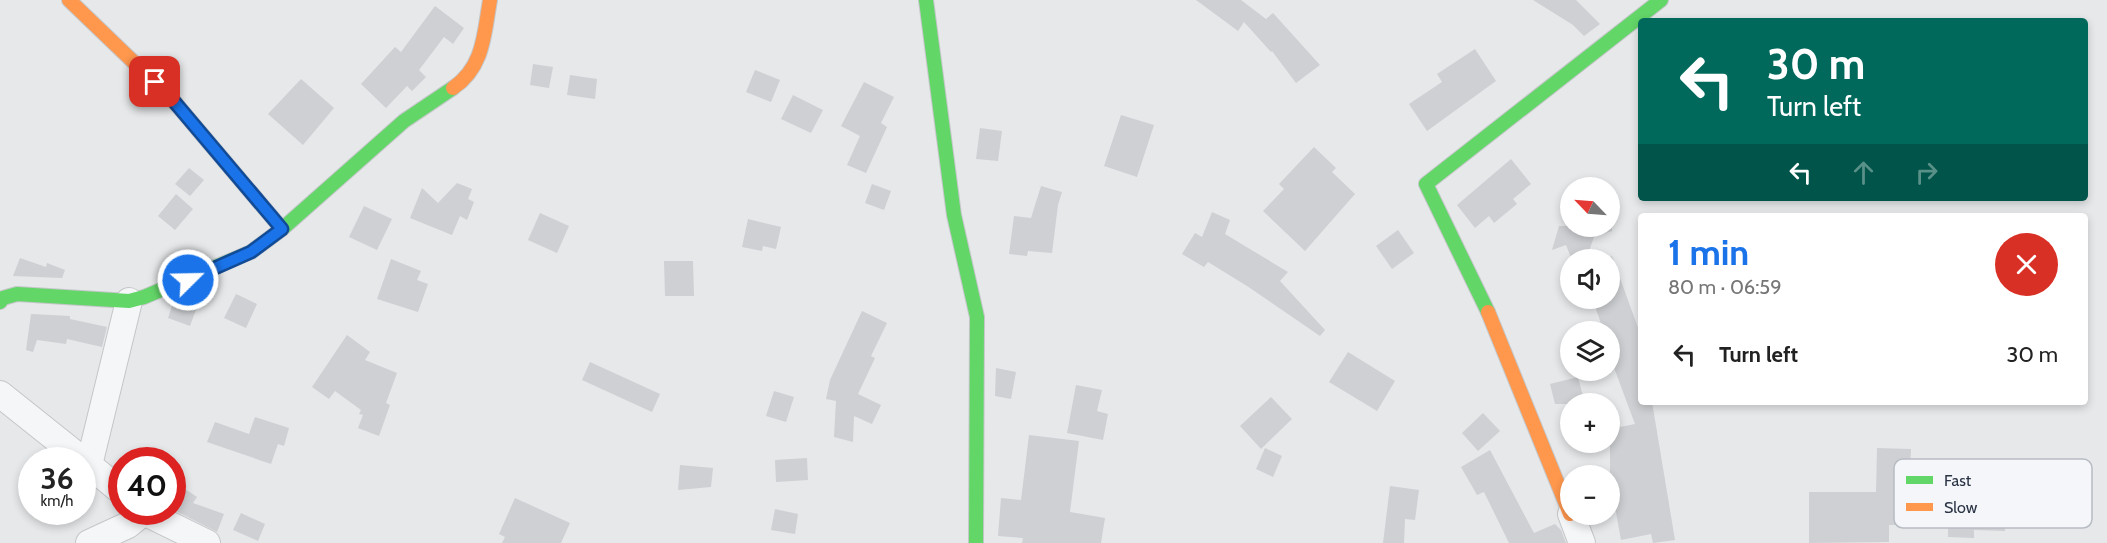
<!DOCTYPE html>
<html lang="en">
<head>
<meta charset="utf-8">
<style>
  :root { --surface:#fff; --page:#f2f2f2; --text:#222; --muted:#767676; --accent:#1a73e8 }
  body { margin:0; font-family:Cabin,sans-serif; background:var(--page); color:var(--text); height:100vh; display:flex; flex-direction:column; font-size:22px; white-space:nowrap }
  * { box-sizing:border-box; margin:0 }
  p { font-size:20px; color:var(--muted) }
  .icon { flex:none; width:33px; height:33px; fill:none; stroke:currentColor; stroke-width:2; stroke-linecap:round; stroke-linejoin:round }
  .map { position:relative; flex:1; overflow:hidden }
  .sheet { position:absolute; left:1638px; top:213px; width:450px; height:192px; display:flex; flex-direction:column; background:var(--surface); border-radius:6px; box-shadow:0 3px 9px #0003 }
  .sheet>* { flex:none }
  .hud { position:absolute; left:1638px; top:18px; width:450px; height:183px; border-radius:6px; box-shadow:0 3px 9px #0003; background:#00695c; color:#fff; overflow:hidden }
  .needle { width:39px; rotate:295deg }
  .fabs { position:absolute; left:1560px; top:177px; display:grid; gap:12px }
  .fabs a { display:grid; place-items:center; width:60px; height:60px; border-radius:50%; background:var(--surface); box-shadow:0 3px 9px #0003; font-size:30px }
  .speed { position:absolute; left:18px; top:447px; display:flex; gap:12px; font-size:30px; font-weight:700; text-align:center }
  .speed>* { display:grid; place-content:center; width:78px; height:78px; border-radius:50%; background:var(--surface); box-shadow:0 3px 9px #0003; line-height:1 }
  .speed small { font-size:15px; font-weight:400 }
  .speed .limit { border:9px solid #d22; background:#fff; color:#111 }
  .pin { position:absolute; display:grid; place-items:center; width:51px; height:51px; color:#fff; margin:-26px; border-radius:12px; box-shadow:0 3px 9px #0006 }
  .me { position:absolute; width:66px; margin:-33px; rotate:67deg; stroke-linejoin:round; filter:drop-shadow(0 0 4px #0008) }
  .turn { display:flex; align-items:center; gap:21px; height:126px; padding:0 30px; font-size:27px }
  .turn .icon { width:78px; height:78px; stroke-width:2.5 }
  .turn b { display:block; font-size:42px; line-height:51px }
  .lanes { display:flex; align-items:center; height:57px; padding:0 30px; background:#0003; justify-content:center; gap:30px; direction:ltr }
  .lanes .off { opacity:.35 }
  .round { display:grid; place-items:center; flex:none; width:63px; height:63px; border-radius:32px; background:var(--page) }
  .headline { display:flex; align-items:center; justify-content:space-between; height:102px; padding:0 30px }
  h1 { font-size:36px; font-weight:800; line-height:45px; color:var(--accent) }
  ul { padding:0; list-style:none }
  li { display:flex; align-items:center; gap:18px; height:78px; padding:0 30px }
  li div { flex:1 }
  li b { display:block; font-size:22px }
  li em { font-style:normal }
  .map>svg:first-child { display:block }
  .building { fill:#ced0d3 }
  .lines { fill:none; stroke-linecap:round; stroke-linejoin:round }
  .street-casing { stroke:#c4c6c8; stroke-width:28 }
  .fast-casing { stroke:#c4c6c8; stroke-width:16 }
  .slow-casing { stroke:#c4c6c8; stroke-width:16 }
  .street { stroke:#f5f6f7; stroke-width:26 }
  .fast { stroke:#63d668; stroke-width:14 }
  .slow { stroke:#ff974d; stroke-width:14 }
  .route-casing { stroke:#114b97; stroke-width:15 }
  .route { stroke:#1a73e8; stroke-width:10 }
  .key { fill:#f4f6f9; stroke:#b8bcc3; stroke-width:1.5 }
  .key-label { font-size:16px; fill:#2b3445 }
</style>
</head>
<body>
<div class="map">
<svg width="2107" height="543" viewBox="0 0 2107 543">
  <rect width="100%" height="100%" fill="#e6e8ea"/>
  <!-- building -->
  <g class="building">
    <path d="M1196 0H1241L1266 19 1273 13 1320 65 1296 83 1272 51 1271 52 1244 22 1238 31Z"/>
    <path d="M1533 0H1576L1600 24 1584 36 1573 25Z"/>
    <path d="M435 6 464 28 453 44 444 37 419 70 426 77 412 91 407 86 386 108 361 84 395 47 401 52Z"/>
    <path d="M1475 49 1496 81 1427 131 1409 104 1442 82 1437 74Z"/>
    <path d="M533 64 553 67 549 88 530 85Z"/>
    <path d="M755 70 780 80 771 102 746 92Z"/>
    <path d="M570 75 597 79 595 99 567 95Z"/>
    <path d="M301 79 334 108 303 145 268 114Z"/>
    <path d="M864 82 894 97 881 123 887 127 866 173 847 165 860 136 841 126Z"/>
    <path d="M793 95 823 110 811 133 781 119Z"/>
    <path d="M1121 115 1154 125 1137 177 1104 166Z"/>
    <path d="M980 128 1002 131 998 161 976 159Z"/>
    <path d="M1314 147 1336 168 1332 172 1355 194 1305 251 1263 211 1284 189 1279 184Z"/>
    <path d="M1511 159 1531 184 1513 199 1517 204 1494 223 1489 216 1475 228 1457 205Z"/>
    <path d="M189 168 204 180 190 196 175 184Z"/>
    <path d="M457 183 472 189 468 199 474 202 467 220 460 216 452 235 410 218 422 188 438 203Z"/>
    <path d="M872 184 891 191 884 210 865 203Z"/>
    <path d="M1041 186 1062 192 1058 205 1052 253 1028 251 1027 256 1009 254 1014 216 1031 218Z"/>
    <path d="M176 194 193 209 175 230 158 216Z"/>
    <path d="M364 206 392 219 377 250 349 237Z"/>
    <path d="M1212 212 1230 220 1225 234 1288 272 1280 281 1325 330 1320 336 1247 286 1208 262 1204 267 1182 254 1195 233 1202 237Z"/>
    <path d="M540 213 569 226 557 253 528 240Z"/>
    <path d="M748 219 781 227 776 249 763 246 762 251 742 247Z"/>
    <path d="M1559 226H1612V231L1594 237 1586 260H1572L1566 245 1552 250Z"/>
    <path d="M1398 230 1414 253 1392 269 1376 246Z"/>
    <path d="M1612 256 1641 336V402H1652L1675 540 1653 543 1651 534 1621 540 1610 479V429L1635 424 1610 357V332H1604L1592 298H1610V257Z"/>
    <path d="M20 258 46 267 47 263 65 270 62 278 13 276Z"/>
    <path d="M391 259 421 271 417 280 428 284 418 312 377 299Z"/>
    <path d="M664 261H693L694 296H665Z"/>
    <path d="M236 294 257 304 246 328 224 318Z"/>
    <path d="M186 300 198 304 190 326 168 318 172 306Z"/>
    <path d="M862 311 887 323 871 356 875 358 858 394 881 405 872 424 854 416 853 442 834 437 836 401 826 399 830 380Z"/>
    <path d="M31 314 70 316V319L107 327 102 347 67 339 66 344 37 340 33 352 26 350Z"/>
    <path d="M347 335 370 352 365 360 397 373 386 403 390 405 379 436 358 428 363 415 359 414 361 410 335 391 329 399 312 387Z"/>
    <path d="M1348 352 1395 381 1377 411 1329 382Z"/>
    <path d="M590 362 660 394 652 412 582 380Z"/>
    <path d="M996 368 1016 372 1011 399 995 396Z"/>
    <path d="M1578 377 1585 404H1555L1550 384Z"/>
    <path d="M1076 385 1102 390 1097 411 1108 414 1103 440 1067 433Z"/>
    <path d="M774 391 794 397 786 422 766 416Z"/>
    <path d="M1271 397 1292 419 1261 449 1240 426Z"/>
    <path d="M1483 413 1500 431 1478 451 1462 433Z"/>
    <path d="M255 417 289 428 284 446 278 444 271 464 207 442 215 422 249 434Z"/>
    <path d="M1029 435 1079 441 1070 512 1105 518 1101 543H1022L1023 538 998 536 1001 498 1021 500Z"/>
    <path d="M1265 448 1282 456 1273 477 1256 469Z"/>
    <path d="M1877 448 1911 449 1910 472H1903V525H1889V542L1809 543V492H1876Z"/>
    <path d="M1490 450 1534 533 1555 524 1561 530 1566 543H1509L1484 492 1477 495 1461 467Z"/>
    <path d="M807 458 808 480 776 482 775 460Z"/>
    <path d="M680 465 713 468 711 487 678 490Z"/>
    <path d="M172 480 197 497 193 503 224 514 217 532 172 509Z"/>
    <path d="M1390 486 1419 490 1415 520 1405 519 1404 543H1383Z"/>
    <path d="M1949 495H2005V531L1974 530V538L1948 537Z"/>
    <path d="M515 498 570 523 561 543H502L505 537 499 534Z"/>
    <path d="M775 509 798 514 795 534 771 530Z"/>
    <path d="M241 513 265 524 258 541 233 530Z"/>
  </g>
  <g class="lines">
    <!-- street casing -->
    <g class="street-casing">
      <g id="street">
        <path d="M0 394 89 465 129 301"/>
        <path d="M89 465 122 492"/>
        <path d="M144 512 207 543"/>
        <path d="M1571 514 1582 543"/>
        <path d="M89 543 128 525 144 512"/>
      </g>
    </g>
    <!-- fast casing -->
    <g class="fast-casing">
      <g id="fast">
        <path d="M926 0 954 215 977 317 976 543"/>
        <path d="M0 302 3 298 17 294 129 301 144 297 251 252 282 229 404 121 453 88"/>
        <path d="M1488 312 1426 184 1661 0"/>
      </g>
    </g>
    <!-- slow casing -->
    <g class="slow-casing">
      <g id="slow">
        <path d="M69 0 172 99 282 229"/>
        <path d="M453 88C484 67 484 34 490 0"/>
        <path d="M1488 312 1570 514"/>
      </g>
    </g>
    <!-- street -->
    <use href="#street" class="street"/>
    <!-- fast -->
    <use href="#fast" class="fast"/>
    <!-- slow -->
    <use href="#slow" class="slow"/>
  </g>
  <g class="lines">
    <!-- route casing -->
    <g class="route-casing">
      <path id="route" d="M155 82 172 99 282 229 251 252 188 280"/>
    </g>
    <!-- route -->
    <use href="#route" class="route"/>
  </g>
  <!-- legend -->
  <rect x="1894" y="459" width="198" height="69" rx="9" class="key"/>
  <rect x="1906" y="476" width="27" height="8" fill="#63d668"/>
  <rect x="1906" y="503" width="27" height="8" fill="#ff974d"/>
  <g class="key-label">
    <text x="1944" y="486">Fast</text>
    <text x="1944" y="513">Slow</text>
  </g>
</svg>
<div class="fabs">
<a><svg class="needle" viewBox="-14 -14 28 28"><path d="M0-13l5 13h-10z" fill="#e53935"/><path d="M0 13l5-13h-10z" fill="#767676"/></svg></a>
<a><svg class="icon" aria-label="sound" viewBox="0 0 24 24"><path d="M4 9h4l5-4v14l-5-4H4zM17 9q2 3 0 6"/></svg></a>
<a><svg class="icon" aria-label="layers" viewBox="0 0 24 24"><path d="M12 4l9 5-9 5-9-5zM3 14l9 5 9-5"/></svg></a>
<a>+</a>
<a>−</a>
</div>
<div class="speed"><div>36<small>km/h</small></div><div class="limit">40</div></div>
<div class="pin" style="left:155px;top:82px;background:#d93025"><svg class="icon" aria-label="arrive" viewBox="0 0 24 24"><path d="M6 21V4h12l-3 4 3 4H6"/></svg></div>
<svg class="me" style="left:188px;top:280px" viewBox="-20 -20 40 40"><circle r="17" fill="#1a73e8" stroke="#fff" stroke-width="3"/><path d="M0-11L8 9 0 5-8 9z" fill="#fff"/></svg>
<div class="hud">
<div class="turn"><svg class="icon" aria-label="left" viewBox="0 0 24 24"><path d="M17 20v-9H6M10 6l-5 5 5 5"/></svg><div><b>30 m</b>Turn left</div></div>
<div class="lanes"><svg class="icon" aria-label="left" viewBox="0 0 24 24"><path d="M17 20v-9H6M10 6l-5 5 5 5"/></svg><svg class="icon off" aria-label="ahead" viewBox="0 0 24 24"><path d="M12 20V5M6 11l6-6 6 6"/></svg><svg class="icon off" aria-label="right" viewBox="0 0 24 24"><path d="M7 20v-9h11M14 6l5 5-5 5"/></svg></div>
</div>
<section class="sheet">
<div class="headline"><div><h1>1 min</h1><p>80 m · 06:59</p></div><a class="round" style="background:#d93025;color:#fff"><svg class="icon" aria-label="close" viewBox="0 0 24 24"><path d="M6 6l12 12M18 6L6 18"/></svg></a></div>
<ul>
<li><svg class="icon" aria-label="left" viewBox="0 0 24 24"><path d="M17 20v-9H6M10 6l-5 5 5 5"/></svg><div><b>Turn left</b></div><em>30 m</em></li>
</ul>
</section>
</div>
</body>
</html>
